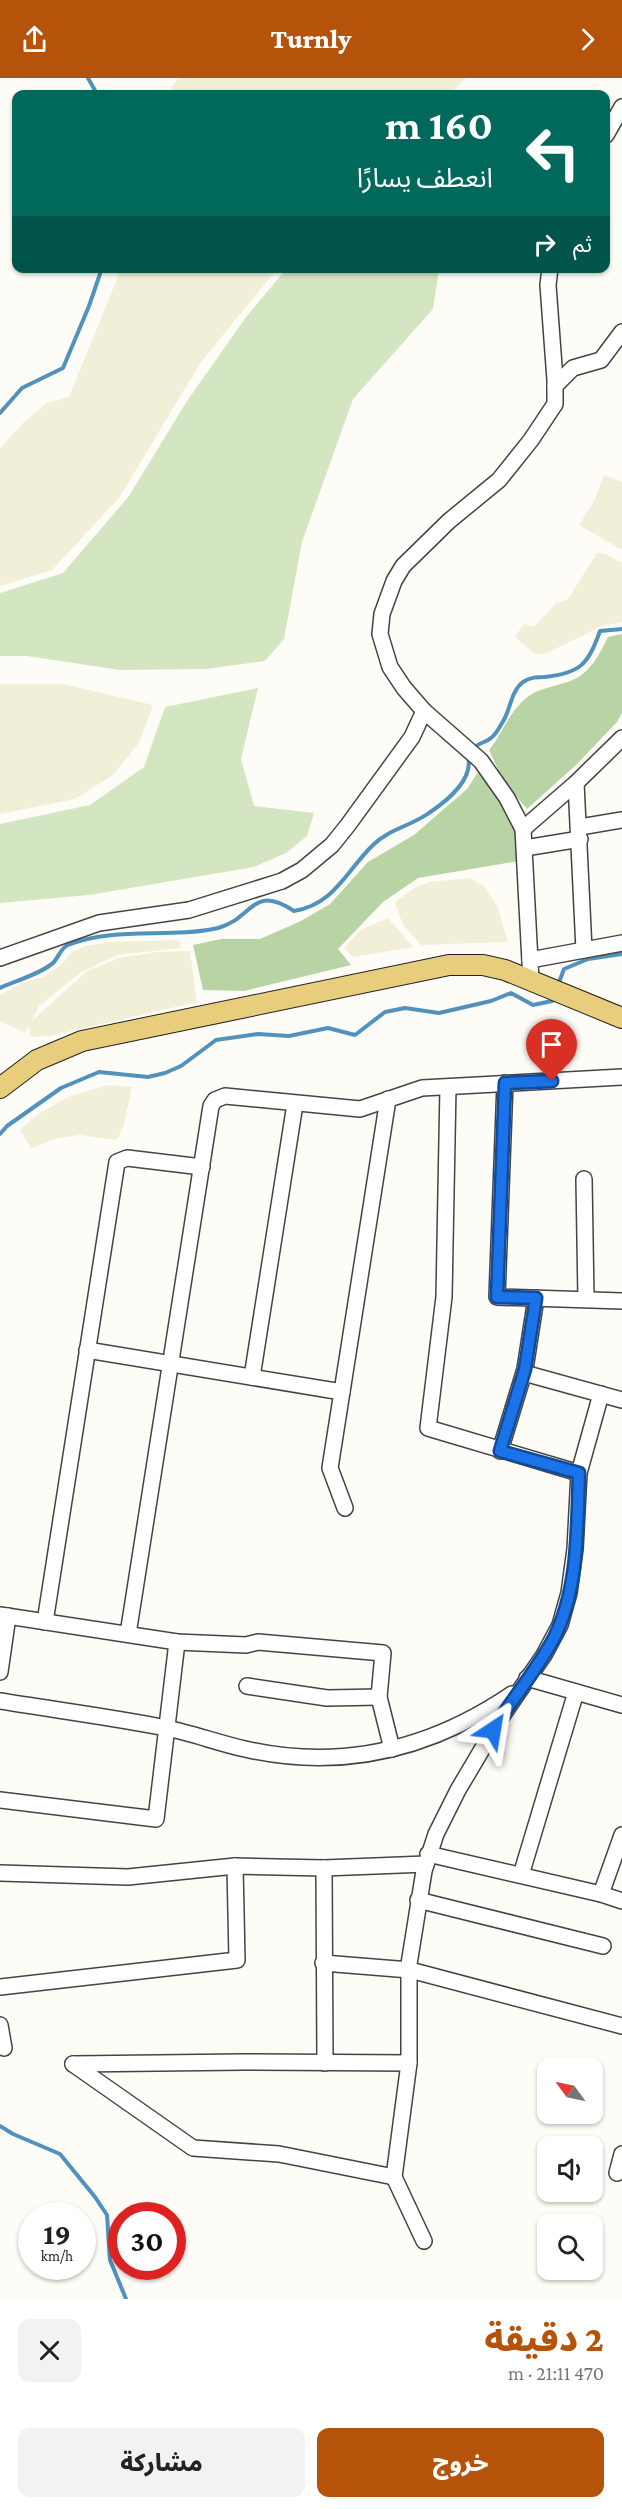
<!DOCTYPE html>
<html lang="ar">
<head>
<meta charset="utf-8">
<style>
  :root { --surface:#fff; --page:#f2f2f2; --text:#222; --muted:#767676; --accent:#b45309 }
  body { margin:0; font-family:"Crimson Pro","Noto Sans Arabic",serif; background:var(--page); color:var(--text); direction:rtl; height:100vh; display:flex; flex-direction:column; font-size:22px; white-space:nowrap }
  * { box-sizing:border-box; margin:0 }
  p { font-size:20px; color:var(--muted) }
  .icon { flex:none; width:33px; height:33px; fill:none; stroke:currentColor; stroke-width:2; stroke-linecap:round; stroke-linejoin:round }
  .map { position:relative; height:2221px; overflow:hidden; direction:ltr }
  .sheet { display:flex; flex-direction:column; background:var(--surface); flex:1 }
  .sheet>* { flex:none }
  .guide { position:absolute; left:12px; top:12px; width:598px; height:183px; border-radius:12px; box-shadow:0 2px 4px #0004; direction:rtl; background:#00695c; color:#fff; overflow:hidden }
  .needle { width:39px; rotate:303deg }
  .tools { position:absolute; left:537px; top:1980px; display:grid; gap:12px }
  .tools a { display:grid; place-items:center; width:66px; height:66px; border-radius:12px; background:var(--surface); box-shadow:0 2px 4px #0004; font-size:30px }
  .speed { position:absolute; left:18px; top:2124px; display:flex; gap:12px; font-size:30px; font-weight:700; text-align:center }
  .speed>* { display:grid; place-content:center; width:78px; height:78px; border-radius:50%; background:var(--surface); box-shadow:0 2px 4px #0004; line-height:1 }
  .speed small { font-size:15px; font-weight:400 }
  .speed .limit { border:9px solid #d22; background:#fff; color:#111 }
  .pin { position:absolute; display:grid; place-items:center; width:51px; height:51px; color:#fff; margin:-62px -26px; border-radius:50% 50% 50% 0; rotate:-45deg; box-shadow:0 0 6px #0007 }
  .pin .icon { rotate:45deg }
  .me { position:absolute; width:66px; margin:-33px; rotate:33deg; stroke-linejoin:round; filter:drop-shadow(0 0 4px #0008) }
  .turn { display:flex; align-items:center; gap:21px; height:126px; padding:0 18px; font-size:27px }
  .turn .icon { width:78px; height:78px; stroke-width:2.5 }
  .turn b { display:block; font-size:42px; line-height:51px }
  .then { display:flex; align-items:center; height:57px; padding:0 18px; background:#0003; gap:12px; font-size:22px }
  .round { display:grid; place-items:center; flex:none; width:63px; height:63px; border-radius:12px; background:var(--page) }
  .headline { display:flex; align-items:center; justify-content:space-between; height:102px; padding:0 18px }
  h1 { font-size:36px; font-weight:800; line-height:45px; color:var(--accent) }
  .primary-button { display:flex; gap:12px; margin-top:auto; padding:12px 18px }
  .primary-button a { flex:1; height:69px; border-radius:12px; background:var(--accent); color:#fff; font-size:24px; font-weight:800; line-height:69px; text-align:center }
  .primary-button a+a { background:var(--page); color:var(--text) }
  header { display:flex; justify-content:space-between; align-items:center; height:78px; padding:0 18px; background:var(--accent); color:#fff; font-size:27px; font-weight:800 }
  .map>svg:first-child { display:block }
  .farmland { fill:#f2efd8 }
  .green { fill:#d4e5c2 }
  .forest { fill:#b9d4a4 }
  .lines { fill:none; stroke-linecap:round; stroke-linejoin:round }
  .stream { stroke:#5092bd; stroke-width:4 }
  .minor-casing { stroke:#444; stroke-width:18 }
  .major-casing { stroke:#222; stroke-width:22 }
  .minor { stroke:#fff; stroke-width:15 }
  .major { stroke:#e7cd7c; stroke-width:20 }
  .route-casing { stroke:#114b97; stroke-width:15 }
  .route { stroke:#1a73e8; stroke-width:10 }
</style>
</head>
<body>
<header><svg class="icon" aria-label="forward" viewBox="0 0 24 24"><path d="M9 5l7 7-7 7"/></svg>Turnly<svg class="icon" aria-label="share" viewBox="0 0 24 24"><path d="M12 15V3M7 8l5-5 5 5M5 13v7h14v-7"/></svg></header>
<div class="map">
<svg width="622" height="2221" viewBox="0 0 622 2221">
  <rect width="100%" height="100%" fill="#fefcf6"/>
  <!-- farmland -->
  <g class="farmland">
    <path d="M178 0H466L450 16H168Z"/>
    <path d="M121 191H277L201 284 119 420 52 492 0 508V370L24 344 47 325 69 319Z"/>
    <path d="M604 397 622 404V472L579 447 594 423Z"/>
    <path d="M597 475 605 476 622 485V544L602 548 545 576H535L515 559 524 546 534 549 556 525 568 521Z"/>
    <path d="M0 606H63L153 627 139 665 113 697 75 721 0 736Z"/>
    <path d="M471 800 485 809 498 830 508 864 421 867 403 847 395 824 413 811 429 804Z"/>
    <path d="M388 840 413 869 353 879 344 870 360 852Z"/>
    <path d="M179 862 181 870 117 877 80 895 39 928 32 943 87 893 119 880 157 874 190 873 197 924 50 958 31 959 29 948 25 955 0 943V917L24 904 43 899 61 887 72 874 85 868 110 864Z"/>
    <path d="M108 1007 132 1009 124 1046 120 1056 115 1062 80 1057 58 1060 31 1070 20 1052 40 1035 68 1019Z"/>
  </g>
  <!-- green -->
  <g class="green">
    <path d="M287 190 439 191 433 231 353 321 302 464 284 561 265 583 206 591 120 592 27 578H0V515L63 495 129 418 187 323 246 239Z"/>
    <path d="M258 610 241 681 254 728 314 735 307 758 286 775 254 789 89 817 0 825V746L90 727 144 689 165 629Z"/>
  </g>
  <!-- forest -->
  <g class="forest">
    <path d="M622 556V635L617 644 576 687 527 731 504 704 489 672C501 658 507 639 520 626 534 610 551 610 570 603 590 596 599 577 608 559Z"/>
    <path d="M478 694 511 736 524 782 418 800 383 824 338 871 351 887 244 913 203 912 193 867 221 861H260L301 843 330 826 368 784 414 757 467 711Z"/>
  </g>
  <g class="lines">
    <!-- stream -->
    <g class="stream">
      <path d="M88 0 97 16"/>
      <path d="M0 335 22 310 63 290 89 228 102 190"/>
      <path d="M472 672C477 665 485 665 491 660 496 656 499 650 502 645 511 632 510 614 523 604 530 599 538 599 545 599 581 595 588 586 600 553L622 551"/>
      <path d="M558 907 564 891 588 881 622 876"/>
      <path d="M0 910C15 903 43 895 54 884 59 878 61 870 68 867 116 848 169 861 218 850 253 841 252 805 294 833 335 826 346 793 373 767 389 751 411 748 429 735 447 723 474 701 468 678"/>
      <path d="M0 1056 7 1048 61 1010 99 994 148 999 165 995 181 988 216 962 258 956 289 958 328 950 355 957 385 934 405 930 439 935 491 923 511 915 533 927 552 923 553 920"/>
      <path d="M0 2048 13 2056 60 2076 95 2119 107 2137 110 2182 126 2221"/>
    </g>
    <!-- minor casing -->
    <g class="minor-casing">
      <g id="minor">
        <path d="M606 57 622 29"/>
        <path d="M555 308 573 290 601 282 622 254"/>
        <path d="M576 705 584 872"/>
        <path d="M580 749 622 742"/>
        <path d="M523 751 576 705 622 660"/>
        <path d="M525 770 580 761"/>
        <path d="M0 880 99 845 189 832 282 803 302 792 332 767 348 747 412 659 424 633"/>
        <path d="M530 882 622 865"/>
        <path d="M531 903 523 751 507 720 481 683 424 633 404 610 390 589 380 556 382 536 394 503 403 488 449 443 499 402 531 362 555 326V302L548 207 550 190"/>
        <path d="M505 1005 497 1219 622 1223"/>
        <path d="M448 1009 444 1219 428 1350 579 1395"/>
        <path d="M584 1101 586 1221"/>
        <path d="M87 1272 342 1314"/>
        <path d="M524 1295 622 1322"/>
        <path d="M252 1299 295 1026"/>
        <path d="M500 1373 525 1291 536 1220"/>
        <path d="M345 1430 330 1390 388 1021"/>
        <path d="M0 1537 177 1564 246 1567 258 1564 383 1575 379 1619 392 1671"/>
        <path d="M45 1544 117 1084 127 1080 202 1089"/>
        <path d="M128 1556 211 1028 215 1022 225 1018 360 1031 422 1010 622 999"/>
        <path d="M0 1594 8 1538"/>
        <path d="M527 1600 622 1627"/>
        <path d="M247 1608 327 1620 379 1619"/>
        <path d="M0 1623C55 1632 111 1639 166 1650 192 1655 218 1665 245 1671 341 1693 431 1671 512 1616"/>
        <path d="M0 1722 156 1741 177 1564"/>
        <path d="M428 1776 601 1816 622 1823"/>
        <path d="M324 1790 325 1985"/>
        <path d="M0 1795 128 1799 235 1788 324 1790 426 1786"/>
        <path d="M521 1797 576 1614"/>
        <path d="M601 1816 622 1757"/>
        <path d="M418 1822 603 1868"/>
        <path d="M323 1885 410 1892 622 1948"/>
        <path d="M0 1909 237 1882 235 1788"/>
        <path d="M0 1947 4 1970"/>
        <path d="M73 1986 193 2070 279 2076 394 2099"/>
        <path d="M73 1986 243 1984 409 1985"/>
        <path d="M617 2095 622 2076"/>
        <path d="M424 2163 394 2099 409 1985V1886L424 1793 436 1756 458 1712 500 1641 544 1577 560 1547 569 1515 575 1471 579 1395 601 1316"/>
      </g>
    </g>
    <!-- major casing -->
    <g class="major-casing">
      <path id="major" d="M0 1010 37 982 82 963 449 887H483L505 892 622 940"/>
    </g>
    <!-- minor -->
    <use href="#minor" class="minor"/>
    <!-- major -->
    <use href="#major" class="major"/>
  </g>
  <g class="lines">
    <!-- route casing -->
    <g class="route-casing">
      <path id="route" d="M493 1652C512 1621 537 1592 554 1560 579 1510 577 1449 579 1395L500 1373 525 1291 536 1220 497 1219 505 1005 552 1003"/>
    </g>
    <!-- route -->
    <use href="#route" class="route"/>
  </g>
</svg>
<div class="tools">
<a><svg class="needle" viewBox="-14 -14 28 28"><path d="M0-13l5 13h-10z" fill="#e53935"/><path d="M0 13l5-13h-10z" fill="#767676"/></svg></a>
<a><svg class="icon" aria-label="sound" viewBox="0 0 24 24"><path d="M4 9h4l5-4v14l-5-4H4zM17 9q2 3 0 6"/></svg></a>
<a><svg class="icon" aria-label="search" viewBox="0 0 24 24"><circle cx="10" cy="10" r="6"/><path d="M15 15l6 6"/></svg></a>
</div>
<div class="speed"><div>19<small>km/h</small></div><div class="limit">30</div></div>
<div class="pin" style="left:552px;top:1003px;background:#d93025"><svg class="icon" aria-label="arrive" viewBox="0 0 24 24"><path d="M6 21V4h12l-3 4 3 4H6"/></svg></div>
<svg class="me" style="left:493px;top:1652px" viewBox="-20 -20 40 40"><path d="M0-17L14 15 0 8-14 15z" fill="#1a73e8" stroke="#fff" stroke-width="4"/></svg>
<div class="guide">
<div class="turn"><svg class="icon" aria-label="left" viewBox="0 0 24 24"><path d="M17 20v-9H6M10 6l-5 5 5 5"/></svg><div><b>160 m</b>انعطف يسارًا</div></div>
<div class="then">ثم<svg class="icon" aria-label="right" viewBox="0 0 24 24"><path d="M7 20v-9h11M14 6l5 5-5 5"/></svg></div>
</div>
</div>
<section class="sheet">
<div class="headline"><div><h1>2 دقيقة</h1><p>470 m · 21:11</p></div><a class="round"><svg class="icon" aria-label="close" viewBox="0 0 24 24"><path d="M6 6l12 12M18 6L6 18"/></svg></a></div>
<div class="primary-button"><a>خروج</a><a>مشاركة</a></div>
</section>
</body>
</html>
